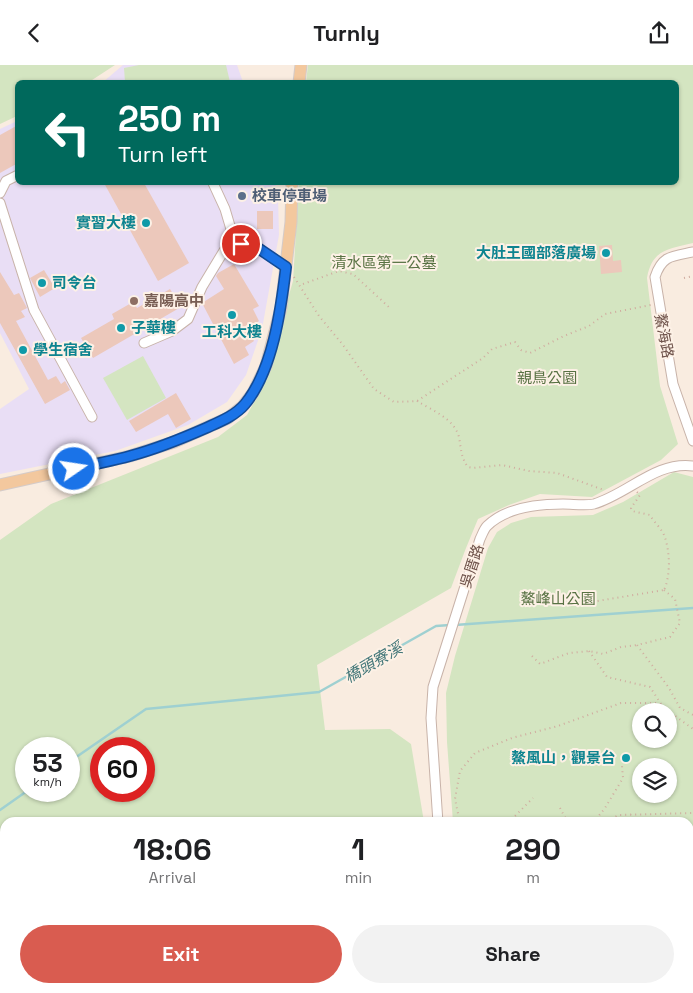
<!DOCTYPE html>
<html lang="en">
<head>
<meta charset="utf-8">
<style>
  :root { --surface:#fff; --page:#f2f2f2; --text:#202124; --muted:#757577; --accent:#d95c50 }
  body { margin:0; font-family:"Space Grotesk","Noto Sans TC",sans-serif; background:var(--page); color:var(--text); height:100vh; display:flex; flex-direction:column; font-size:19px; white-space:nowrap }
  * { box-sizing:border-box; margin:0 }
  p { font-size:16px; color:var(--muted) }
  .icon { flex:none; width:28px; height:28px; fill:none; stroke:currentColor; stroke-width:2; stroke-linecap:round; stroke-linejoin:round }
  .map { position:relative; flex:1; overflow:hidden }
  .details { position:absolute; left:0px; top:752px; width:694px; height:176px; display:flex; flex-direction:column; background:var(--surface); border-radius:15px 15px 0 0; box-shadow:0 1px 4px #0004 }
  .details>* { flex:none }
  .guide { position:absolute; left:15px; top:15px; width:664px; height:105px; border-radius:8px; box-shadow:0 1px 4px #0004; background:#00695c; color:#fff; overflow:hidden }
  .tools { position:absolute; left:632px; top:638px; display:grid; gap:10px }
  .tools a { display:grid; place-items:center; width:45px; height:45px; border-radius:50%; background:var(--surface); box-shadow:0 1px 4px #0004; font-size:25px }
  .speed { position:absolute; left:15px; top:672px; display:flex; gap:10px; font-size:25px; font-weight:700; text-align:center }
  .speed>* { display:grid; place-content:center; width:65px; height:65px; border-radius:50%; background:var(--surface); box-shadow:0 1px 4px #0004; line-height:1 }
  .speed small { font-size:12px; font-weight:400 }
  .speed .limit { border:8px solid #d22; background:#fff; color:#111 }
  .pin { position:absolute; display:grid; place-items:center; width:42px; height:42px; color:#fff; margin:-21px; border:2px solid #fff; border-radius:50%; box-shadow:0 1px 5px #0007 }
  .me { position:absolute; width:55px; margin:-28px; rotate:77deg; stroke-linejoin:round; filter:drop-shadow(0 0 4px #0008) }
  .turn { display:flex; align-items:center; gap:18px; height:105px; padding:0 20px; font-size:22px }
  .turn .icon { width:65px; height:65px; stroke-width:2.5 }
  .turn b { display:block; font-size:35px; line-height:42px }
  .eta { display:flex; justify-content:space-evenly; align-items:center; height:85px; text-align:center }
  .eta b { font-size:30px; font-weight:700; line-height:35px }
  .primary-button { display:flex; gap:10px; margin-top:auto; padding:10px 20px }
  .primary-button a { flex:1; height:58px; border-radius:30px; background:var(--accent); color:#fff; font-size:20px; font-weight:700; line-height:58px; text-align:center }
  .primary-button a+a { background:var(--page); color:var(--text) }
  header { display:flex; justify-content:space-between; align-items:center; height:65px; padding:0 20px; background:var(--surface); font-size:22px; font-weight:700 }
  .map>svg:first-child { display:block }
  .education { fill:#e9def5 }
  .green { fill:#d4e5c1; fill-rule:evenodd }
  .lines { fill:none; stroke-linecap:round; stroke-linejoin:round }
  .stream { stroke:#9fd0d1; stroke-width:2.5 }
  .building { fill:#ecc8bb }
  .minor-casing { stroke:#c8b3a9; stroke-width:11 }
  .major-casing { stroke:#d4cbc9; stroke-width:13 }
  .path { stroke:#d0ab9f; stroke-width:2; stroke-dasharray:1 4; stroke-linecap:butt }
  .minor { stroke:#fff; stroke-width:9 }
  .major { stroke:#f3c89e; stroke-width:11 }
  .route-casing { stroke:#114b97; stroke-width:12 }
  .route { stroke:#1a73e8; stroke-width:9 }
  .service-dot { fill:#5c6f8a; stroke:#fdf1e6; stroke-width:2 }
  .culture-dot { fill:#0f9aa8; stroke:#fdf1e6; stroke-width:2 }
  .education-dot { fill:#8d6e63; stroke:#fdf1e6; stroke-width:2 }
  .labels { text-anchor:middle; stroke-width:4; stroke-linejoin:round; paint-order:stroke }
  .service-label { font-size:15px; font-weight:bold; fill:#4e5e75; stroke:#fdf1e6; text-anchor:start }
  .culture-label { font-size:15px; font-weight:bold; fill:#0d838f; stroke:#fdf1e6; text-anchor:end }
  .park-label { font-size:15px; fill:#587243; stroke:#fdf1e6 }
  .education-label { font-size:15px; font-weight:bold; fill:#785e54; stroke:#fdf1e6; text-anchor:start }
  .street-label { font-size:15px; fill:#6e524a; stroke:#fdf1e6 }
  .water-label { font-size:16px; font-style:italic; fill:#437779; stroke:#fdf1e6 }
</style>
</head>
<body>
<header><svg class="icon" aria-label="back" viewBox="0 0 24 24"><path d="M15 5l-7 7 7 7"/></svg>Turnly<svg class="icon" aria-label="share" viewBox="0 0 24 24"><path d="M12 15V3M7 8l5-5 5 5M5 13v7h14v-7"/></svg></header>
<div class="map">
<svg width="693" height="928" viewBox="0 0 693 928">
  <rect width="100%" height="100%" fill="#f9ece0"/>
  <!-- education -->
  <g class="education">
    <path d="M123 0H237L243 17 102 18Z"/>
    <path d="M17 56 18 118H275L278 132 279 170 262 264 246 310 227 337 188 360 115 386 0 409V344L29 324 0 268V64Z"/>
  </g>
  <!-- green -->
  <g class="green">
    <path d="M0 0H115L89 17 18 18 17 51 0 59Z"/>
    <path d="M139 0H226L230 17H125L124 3Z"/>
    <path d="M308 0H693V178C669 184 652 184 647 213L660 321 678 379 661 395 592 432 540 429 509 440 478 454 466 483 451 523 317 600 325 665 390 664 411 679 424 757 5 758V924H43L35 928H0V475L51 439 218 372 247 350 263 321 293 216 299 118H676V18L306 17ZM26 684H69V726H26ZM101 684H144V726H101Z"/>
    <path d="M143 291 166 333 127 355 103 313Z"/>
    <path d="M674 407 693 412V845L689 847V758L453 757 447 677 446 628 455 591 488 483 497 467 511 458 531 452 593 450 623 437ZM641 646H669V674H641ZM641 701H669V729H641Z"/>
    <path d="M693 903V928H467L468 924H689V904Z"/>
  </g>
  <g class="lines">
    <!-- stream -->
    <g class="stream">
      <path d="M455 560 693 543"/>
      <path d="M69 697 146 644 319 627 436 561 450 560"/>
      <path d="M0 745 27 726"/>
    </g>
  </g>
  <!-- building -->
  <g class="building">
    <path d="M18 60V98L0 108V70Z"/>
    <path d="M104 118H144L189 198 158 216Z"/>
    <rect x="257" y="146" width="16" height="18"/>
    <path d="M612 180 613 196 621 195 622 207 601 209 599 181Z"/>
    <path d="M234 199 259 241 253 244 259 256 247 264 254 276 245 282 249 290 234 299 202 238 224 224 216 211 218 208Z"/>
    <path d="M44 205 55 223 40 232 30 213Z"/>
    <path d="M0 207 14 230 19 228 26 241 27 243 21 246 25 252 16 256 48 315 56 311 61 319 65 316 70 325 45 339 0 258Z"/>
    <path d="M170 224 181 242 93 293 81 273 114 254 112 249 133 237 137 243Z"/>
    <path d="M176 328 191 354 176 363 168 349 136 367 129 356Z"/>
  </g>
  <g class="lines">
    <!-- minor casing -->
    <g class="minor-casing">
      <g id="minor">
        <path d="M213 118 225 144 233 171 241 179 255 181 286 202"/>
        <path d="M0 128 6 116 18 110"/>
        <path d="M0 138 34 245 92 352"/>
        <path d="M693 187C673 191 662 190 655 212L673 319 693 376"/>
        <path d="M144 278 172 266 188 254 202 222 225 184 241 179"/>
        <path d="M438 758 431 653 433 622 480 474C482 470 484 464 487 461 506 442 539 439 563 439 573 439 585 441 594 439 628 429 656 396 693 401"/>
        <path d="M362 928 369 924"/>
      </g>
    </g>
    <!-- major casing -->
    <g class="major-casing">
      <g id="major">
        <path d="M299 18 301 0"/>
        <path d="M0 420 130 391 174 377 228 353 243 341 253 328 266 301 281 243 291 157 292 118"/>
      </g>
    </g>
    <!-- path -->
    <g class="path">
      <path d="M294 212 319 251 343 280 374 324 394 337 417 336 483 293 492 284 515 277 521 285 530 288 564 271 589 261 605 249 651 240"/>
      <path d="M684 213 693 211"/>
      <path d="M303 219 339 206 353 209 391 244"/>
      <path d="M417 336C431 345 454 353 459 372 461 383 461 393 468 402L473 403 502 400 529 406 557 408 604 425"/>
      <path d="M637 427 640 430 631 443 632 446 650 450C654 457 661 463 664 470 670 485 671 510 664 525"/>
      <path d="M664 525 675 534 680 558 670 572 637 580 669 623 680 643 693 650"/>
      <path d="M573 540 664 525"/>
      <path d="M589 586 607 612 650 622 663 642 693 664"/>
      <path d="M532 591 540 599 569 588 589 586 603 589 621 582 637 580"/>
      <path d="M560 743 568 758"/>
      <path d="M460 758 455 734 460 706 475 688 512 673 558 661 621 638H660"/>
      <path d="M508 758 533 733"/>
      <path d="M593 758 605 743 623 713 622 701"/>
      <path d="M602 758 619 750 693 748"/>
      <path d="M626 758 631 749"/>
    </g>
    <!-- minor -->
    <use href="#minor" class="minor"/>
    <!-- major -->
    <use href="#major" class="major"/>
  </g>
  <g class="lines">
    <!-- route casing -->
    <g class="route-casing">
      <path id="route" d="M74 404C93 399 112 396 130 391 156 384 181 374 206 363 219 357 235 351 245 339 273 305 281 244 286 202L255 181 241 179"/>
    </g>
    <!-- route -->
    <use href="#route" class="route"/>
  </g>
  <!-- markers -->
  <circle class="service-dot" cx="242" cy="131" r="5"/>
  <g class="culture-dot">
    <circle cx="146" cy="158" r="5"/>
    <circle cx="606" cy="188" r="5"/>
    <circle cx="42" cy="218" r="5"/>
    <circle cx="232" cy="250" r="5"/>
    <circle cx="121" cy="263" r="5"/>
    <circle cx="23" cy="285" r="5"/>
    <circle cx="626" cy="693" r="5"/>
  </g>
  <circle class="education-dot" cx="134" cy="236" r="5"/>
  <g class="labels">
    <!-- service labels -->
    <g class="service-label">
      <text x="252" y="136">校車停車場</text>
    </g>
    <!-- culture labels -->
    <g class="culture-label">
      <text x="136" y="163">實習大樓</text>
      <text x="596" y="193">大肚王國部落廣場</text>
      <text x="52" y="223" text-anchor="start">司令台</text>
      <text x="131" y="268" text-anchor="start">子華樓</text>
      <text x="232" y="272" text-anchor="middle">工科大樓</text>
      <text x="33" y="290" text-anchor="start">學生宿舍</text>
      <text x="616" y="698">鰲風山，觀景台</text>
    </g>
    <!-- park labels -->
    <g class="park-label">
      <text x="384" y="203">清水區第一公墓</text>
      <text x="547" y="318">親鳥公園</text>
      <text x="558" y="539">鰲峰山公園</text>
    </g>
    <!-- education labels -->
    <g class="education-label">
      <text x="144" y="241">嘉陽高中</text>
    </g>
    <!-- street labels -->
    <g class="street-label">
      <text transform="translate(664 271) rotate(79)" y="5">鰲海路</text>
      <text transform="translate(472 501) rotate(-72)" y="5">吳厝路</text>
    </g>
    <!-- water labels -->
    <g class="water-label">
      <text transform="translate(373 597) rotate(-30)" y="6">橋頭寮溪</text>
    </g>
  </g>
</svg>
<div class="tools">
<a><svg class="icon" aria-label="search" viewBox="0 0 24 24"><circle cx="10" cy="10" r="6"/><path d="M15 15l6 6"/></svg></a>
<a><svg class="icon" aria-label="layers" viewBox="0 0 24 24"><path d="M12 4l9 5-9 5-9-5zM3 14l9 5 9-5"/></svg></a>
</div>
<div class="speed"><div>53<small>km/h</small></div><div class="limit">60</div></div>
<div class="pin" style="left:241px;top:179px;background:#d93025"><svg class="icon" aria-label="arrive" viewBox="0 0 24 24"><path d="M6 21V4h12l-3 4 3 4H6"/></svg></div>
<svg class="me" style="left:74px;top:404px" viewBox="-20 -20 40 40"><circle r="17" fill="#1a73e8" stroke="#fff" stroke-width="3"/><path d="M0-11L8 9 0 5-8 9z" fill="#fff"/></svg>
<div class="guide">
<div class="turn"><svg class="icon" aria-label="left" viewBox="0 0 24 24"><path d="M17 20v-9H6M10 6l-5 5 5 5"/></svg><div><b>250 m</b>Turn left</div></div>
</div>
<section class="details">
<div class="eta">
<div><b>18:06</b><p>Arrival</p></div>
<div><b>1</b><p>min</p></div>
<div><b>290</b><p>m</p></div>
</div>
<div class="primary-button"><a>Exit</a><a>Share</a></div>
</section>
</div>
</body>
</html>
